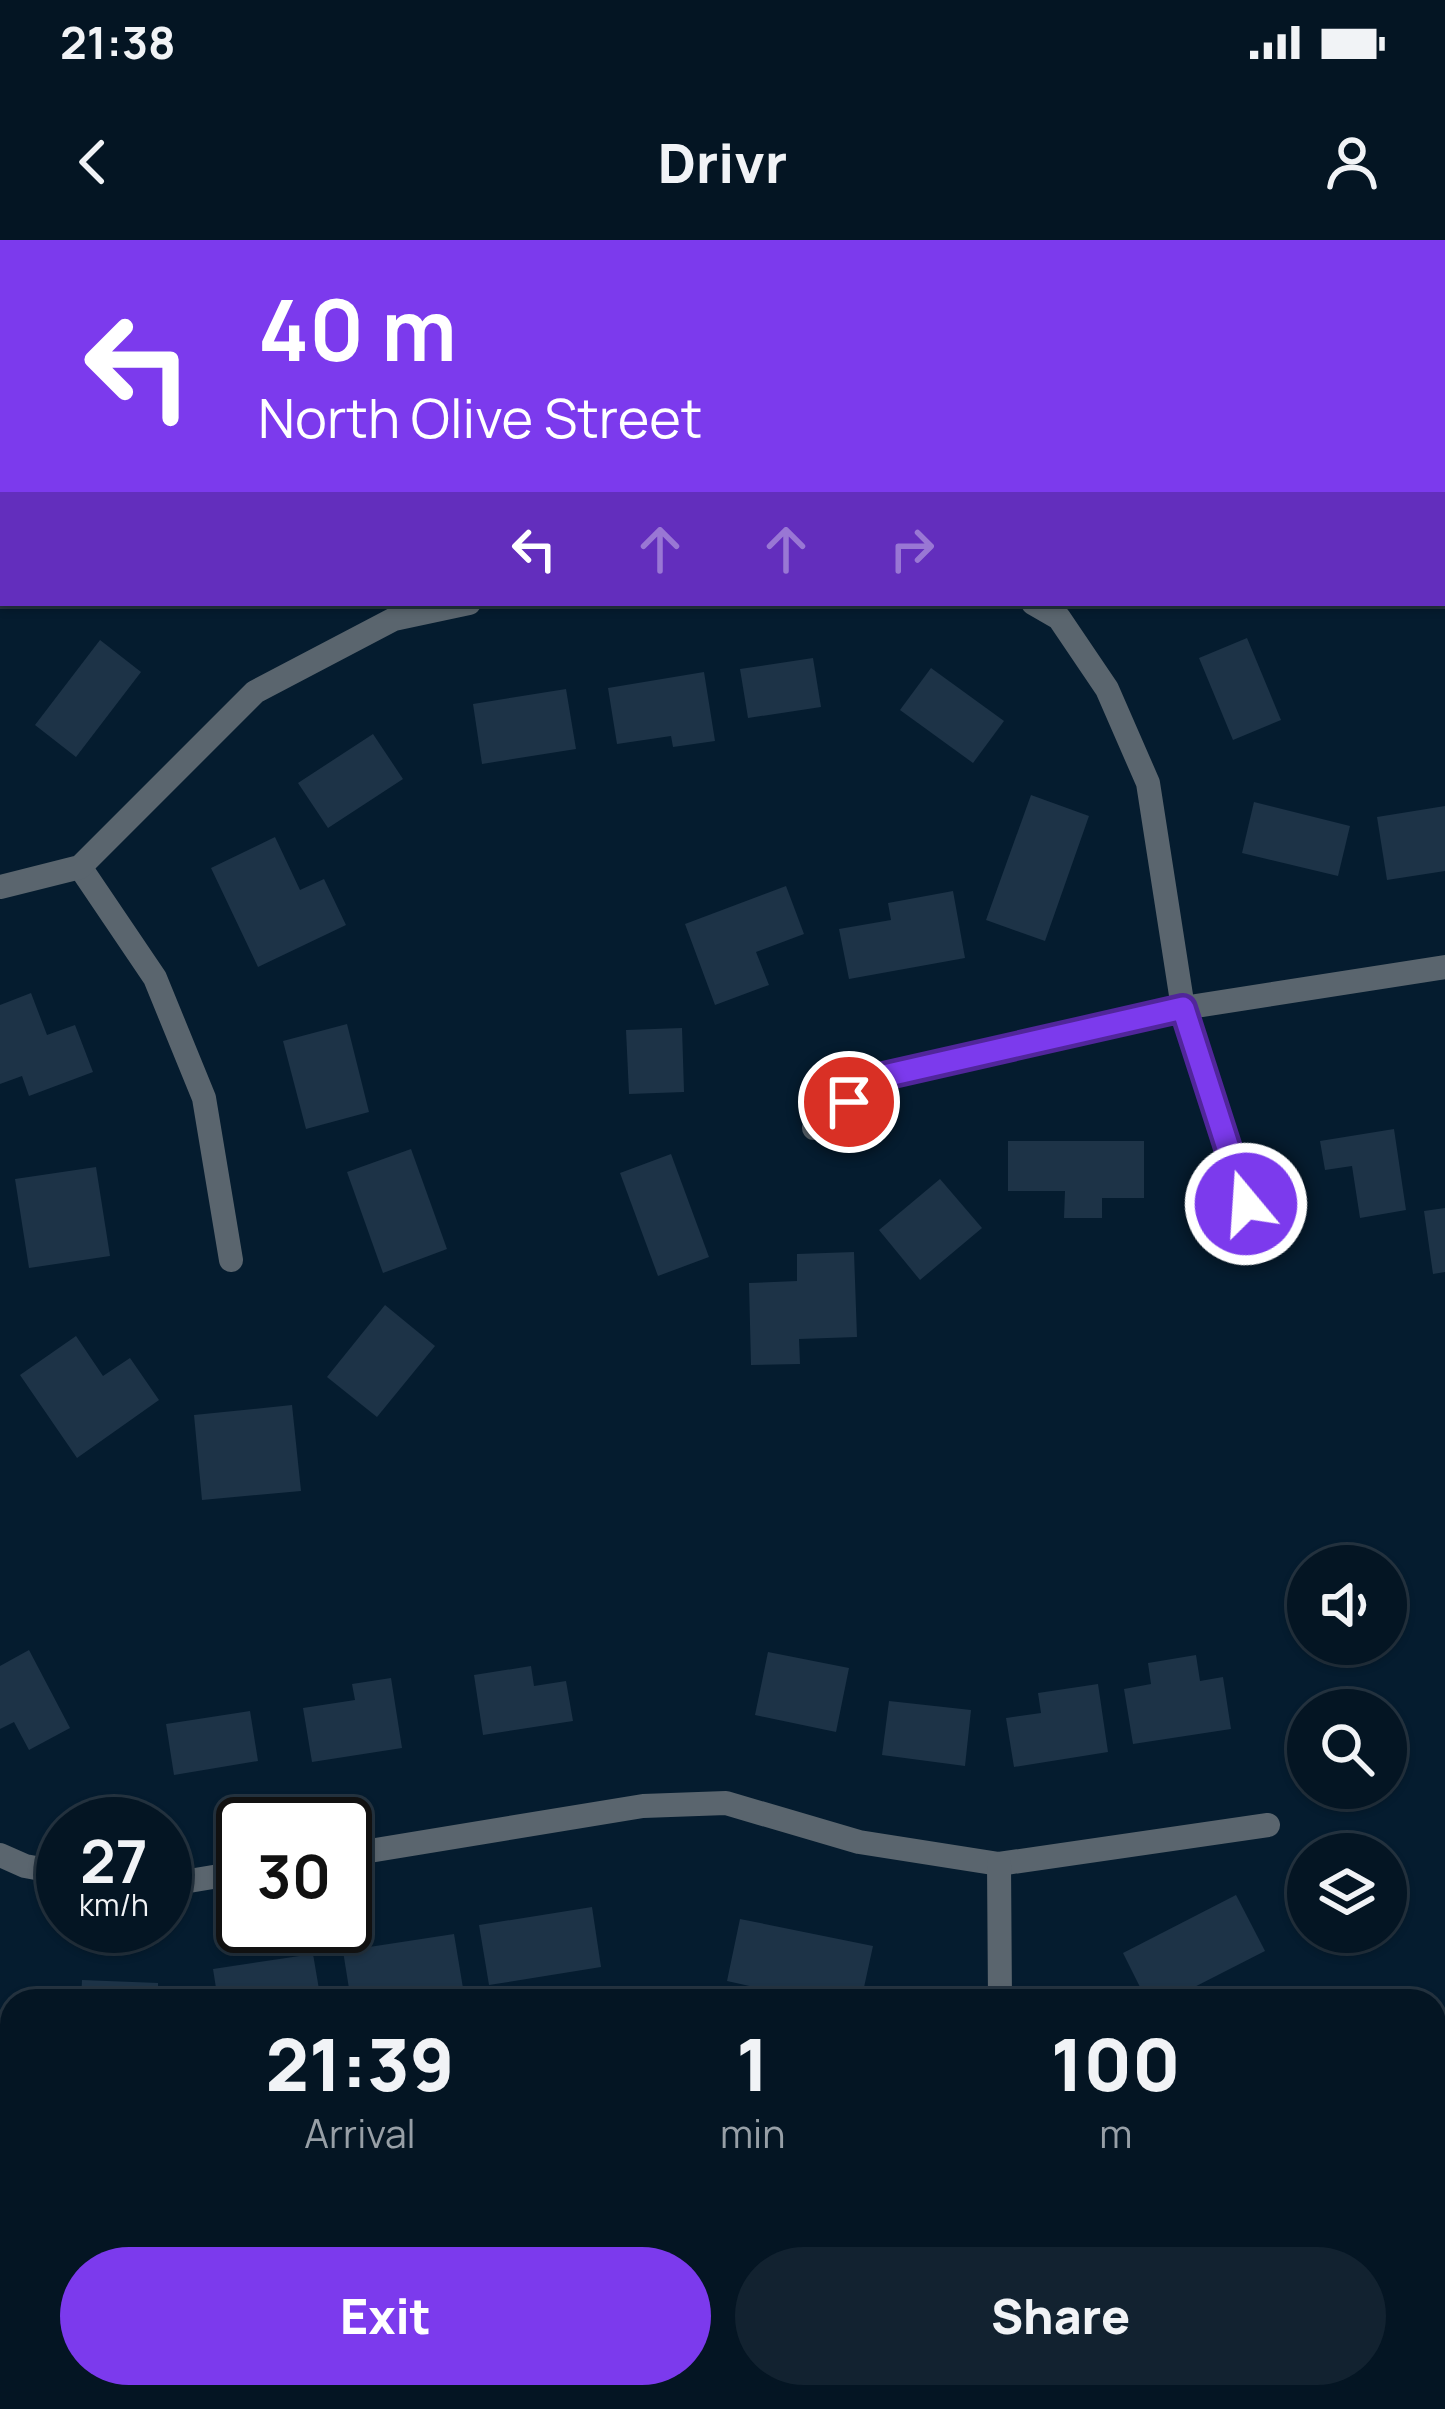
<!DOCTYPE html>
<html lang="en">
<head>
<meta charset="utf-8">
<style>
  :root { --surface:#041523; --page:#122230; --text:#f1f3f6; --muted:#979fa6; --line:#253441; --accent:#7c3aed }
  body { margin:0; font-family:Manrope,sans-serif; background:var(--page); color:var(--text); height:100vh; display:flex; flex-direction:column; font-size:45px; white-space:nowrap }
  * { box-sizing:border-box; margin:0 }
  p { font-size:39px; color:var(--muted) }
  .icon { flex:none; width:66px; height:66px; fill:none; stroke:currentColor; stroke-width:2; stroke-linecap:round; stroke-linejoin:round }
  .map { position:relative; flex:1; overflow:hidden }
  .details { position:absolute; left:0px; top:1749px; width:1446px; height:420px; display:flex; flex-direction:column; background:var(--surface); border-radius:36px 36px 0 0; box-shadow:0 3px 9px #0004,0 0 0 3px var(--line) }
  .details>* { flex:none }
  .banner { position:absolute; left:0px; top:0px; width:1446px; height:366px; box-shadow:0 3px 9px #0004,0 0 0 3px var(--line); background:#7c3aed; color:#fff; overflow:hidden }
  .buttons { position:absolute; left:1287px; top:1305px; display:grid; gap:24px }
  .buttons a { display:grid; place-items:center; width:120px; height:120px; border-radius:50%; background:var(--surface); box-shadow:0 3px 9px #0004,0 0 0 3px var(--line); font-size:60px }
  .speed { position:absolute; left:36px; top:1557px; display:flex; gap:24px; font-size:60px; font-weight:700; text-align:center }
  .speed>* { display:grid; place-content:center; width:156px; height:156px; border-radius:50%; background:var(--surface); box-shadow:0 3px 9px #0004,0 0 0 3px var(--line); line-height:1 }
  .speed small { font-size:30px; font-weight:400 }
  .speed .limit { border:6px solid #111; border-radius:18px; background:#fff; color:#111 }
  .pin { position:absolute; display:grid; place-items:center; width:102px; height:102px; color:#fff; margin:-51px; border:6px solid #fff; border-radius:50%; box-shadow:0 3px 12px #0007 }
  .me { position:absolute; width:132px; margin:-66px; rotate:342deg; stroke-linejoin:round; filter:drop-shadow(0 0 9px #0008) }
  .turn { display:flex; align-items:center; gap:42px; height:252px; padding:0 60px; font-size:54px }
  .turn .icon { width:156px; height:156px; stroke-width:2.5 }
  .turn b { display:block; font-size:84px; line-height:102px }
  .lanes { display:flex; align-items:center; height:114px; padding:0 60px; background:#0003; justify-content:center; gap:60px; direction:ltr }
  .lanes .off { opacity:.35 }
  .eta { display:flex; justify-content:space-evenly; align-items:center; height:204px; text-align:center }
  .eta b { font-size:72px; font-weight:800; line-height:84px }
  .cta { display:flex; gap:24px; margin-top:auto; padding:24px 60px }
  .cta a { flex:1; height:138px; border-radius:72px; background:var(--accent); color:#fff; font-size:48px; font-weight:800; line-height:138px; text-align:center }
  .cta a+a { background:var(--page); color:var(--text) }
  .status { display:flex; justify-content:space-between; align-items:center; height:84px; padding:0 60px; background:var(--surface); direction:ltr }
  .status svg { height:33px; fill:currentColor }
  header { display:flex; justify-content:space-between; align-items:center; height:156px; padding:0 60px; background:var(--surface); font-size:54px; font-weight:800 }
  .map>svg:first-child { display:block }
  .park { fill:url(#park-tufts) }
  .building { fill:#1d3347 }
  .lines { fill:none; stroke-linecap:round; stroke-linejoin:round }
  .minor { stroke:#5a656e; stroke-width:24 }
  .route-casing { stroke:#51269a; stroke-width:30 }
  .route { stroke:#7c3aed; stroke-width:21 }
</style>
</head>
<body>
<div class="status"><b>21:38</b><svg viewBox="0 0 49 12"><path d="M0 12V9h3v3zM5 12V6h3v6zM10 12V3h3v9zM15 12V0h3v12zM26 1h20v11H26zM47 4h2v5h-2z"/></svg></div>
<header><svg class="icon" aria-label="back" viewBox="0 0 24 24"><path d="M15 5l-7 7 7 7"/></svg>Drivr<svg class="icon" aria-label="person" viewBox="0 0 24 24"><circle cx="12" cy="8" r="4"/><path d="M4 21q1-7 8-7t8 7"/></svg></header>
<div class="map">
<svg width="1445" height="2169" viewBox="0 0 1445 2169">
  <defs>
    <pattern id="park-tufts" width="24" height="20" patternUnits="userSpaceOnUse" patternTransform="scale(3)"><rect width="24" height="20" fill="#3f2527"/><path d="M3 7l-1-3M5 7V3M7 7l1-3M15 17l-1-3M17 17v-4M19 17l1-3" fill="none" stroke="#5a4446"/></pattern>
  </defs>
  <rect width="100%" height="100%" fill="#051c2f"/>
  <!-- park -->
  <path class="park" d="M12 1951V2157H747L749 2169H0V1953Z"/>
  <!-- building -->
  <g class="building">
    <path d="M1247 398 1281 480 1233 500 1199 418Z"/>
    <path d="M100 400 141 432 76 517 35 485Z"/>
    <path d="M813 418 821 467 748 478 740 429Z"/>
    <path d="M931 428 1004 481 973 523 900 470Z"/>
    <path d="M704 432 715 501 673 507 671 496 617 504 608 448Z"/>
    <path d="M566 449 576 509 482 524 473 464Z"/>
    <path d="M373 494 403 539 328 588 298 543Z"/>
    <path d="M1031 555 1089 576 1045 701 986 680Z"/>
    <path d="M1254 562 1350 586 1338 636 1242 613Z"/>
    <path d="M1445 566V631L1387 640 1377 577Z"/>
    <path d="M275 597 300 650 324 639 346 685 258 727 211 628Z"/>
    <path d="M786 646 804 694 756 712 769 745 715 765 685 684Z"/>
    <path d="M953 651 965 718 849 739 839 689 891 680 888 663Z"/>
    <path d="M31 753 47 795 75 785 93 832 29 856 22 836 0 844V765Z"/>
    <path d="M347 784 369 872 306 889 283 801Z"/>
    <path d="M682 788 684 852 629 854 626 790Z"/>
    <path d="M1394 889 1406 970 1360 978 1352 926 1325 930 1320 901Z"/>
    <path d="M1008 901H1144V958H1102V978H1064L1065 951H1008Z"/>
    <path d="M411 909 447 1009 383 1033 347 932Z"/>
    <path d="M671 914 709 1017 658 1036 620 933Z"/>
    <path d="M96 927 110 1016 29 1028 15 939Z"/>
    <path d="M940 939 982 988 920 1040 879 990Z"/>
    <path d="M1445 968V1032L1433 1034 1424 971Z"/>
    <path d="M854 1012 857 1097 799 1099 800 1124 751 1125 749 1043 797 1041V1014Z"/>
    <path d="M385 1065 435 1106 377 1177 327 1137Z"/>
    <path d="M76 1096 103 1136 130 1118 159 1160 77 1218 20 1135Z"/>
    <path d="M292 1165 301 1251 202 1260 194 1175Z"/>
    <path d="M29 1410 70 1488 29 1510 14 1482 0 1489V1426Z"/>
    <path d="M768 1412 849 1428 836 1492 755 1475Z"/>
    <path d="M1196 1415 1200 1441 1223 1437 1231 1489 1133 1504 1124 1449 1151 1444 1148 1423Z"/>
    <path d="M531 1426 534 1446 566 1441 573 1481 483 1495 474 1435Z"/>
    <path d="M391 1438 402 1508 312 1522 303 1468 355 1460 352 1444Z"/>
    <path d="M1098 1444 1108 1512 1014 1527 1006 1478 1041 1473 1038 1453Z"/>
    <path d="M889 1461 971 1470 965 1526 882 1515Z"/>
    <path d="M250 1471 258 1521 174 1535 166 1484Z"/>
    <path d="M1236 1655 1265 1711 1167 1761H1147L1123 1713Z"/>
    <path d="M592 1667 601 1727 489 1745 479 1685Z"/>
    <path d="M740 1679 873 1706 861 1761 828 1758 827 1761H751L754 1747 727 1741Z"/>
    <path d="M454 1694 464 1754 422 1761H351L343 1711Z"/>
    <path d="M313 1714 321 1761H218L213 1729Z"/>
    <path d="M82 1740 158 1743V1761H81Z"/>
  </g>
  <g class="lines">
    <!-- minor -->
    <g class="minor">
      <path d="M1443 103H1445"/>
      <path d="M1033 363 1059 378 1107 449 1148 543 1183 768 1259 1004"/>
      <path d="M80 627 155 738 204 858 231 1020"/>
      <path d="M0 647 80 627 255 452 394 379 469 363"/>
      <path d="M814 888 884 836 1183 768 1445 727"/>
      <path d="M0 1615 25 1626 63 1633"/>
      <path d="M345 1615 643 1566 726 1563 859 1602 999 1624 1268 1585"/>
      <path d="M999 1624 1000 1761"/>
      <path d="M165 1645 243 1632"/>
    </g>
  </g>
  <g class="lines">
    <!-- route casing -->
    <g class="route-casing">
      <path id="route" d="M849 862 884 836 1183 768 1246 964"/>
    </g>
    <!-- route -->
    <use href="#route" class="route"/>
  </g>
</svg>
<div class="buttons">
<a><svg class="icon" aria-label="sound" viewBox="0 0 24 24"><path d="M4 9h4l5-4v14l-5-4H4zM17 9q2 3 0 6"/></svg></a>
<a><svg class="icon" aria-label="search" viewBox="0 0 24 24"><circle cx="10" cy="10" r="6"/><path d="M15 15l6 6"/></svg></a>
<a><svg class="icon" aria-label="layers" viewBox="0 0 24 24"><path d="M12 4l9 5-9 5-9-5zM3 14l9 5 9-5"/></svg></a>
</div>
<div class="speed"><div>27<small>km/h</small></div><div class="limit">30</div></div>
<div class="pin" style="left:849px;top:862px;background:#d93025"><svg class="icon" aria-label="arrive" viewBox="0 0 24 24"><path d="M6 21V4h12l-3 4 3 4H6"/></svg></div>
<svg class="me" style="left:1246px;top:964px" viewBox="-20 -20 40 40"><circle r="17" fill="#7c3aed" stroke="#fff" stroke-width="3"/><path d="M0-11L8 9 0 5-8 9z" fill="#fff"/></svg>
<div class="banner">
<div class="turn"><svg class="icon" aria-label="left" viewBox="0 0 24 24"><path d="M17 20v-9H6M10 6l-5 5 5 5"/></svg><div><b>40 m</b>North Olive Street</div></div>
<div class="lanes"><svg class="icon" aria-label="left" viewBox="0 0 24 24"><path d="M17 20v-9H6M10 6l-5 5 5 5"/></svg><svg class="icon off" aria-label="ahead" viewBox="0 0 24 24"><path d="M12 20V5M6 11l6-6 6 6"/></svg><svg class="icon off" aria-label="ahead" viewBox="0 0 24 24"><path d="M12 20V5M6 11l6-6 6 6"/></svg><svg class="icon off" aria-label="right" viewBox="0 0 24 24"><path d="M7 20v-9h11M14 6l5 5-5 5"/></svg></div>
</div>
<section class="details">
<div class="eta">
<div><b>21:39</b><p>Arrival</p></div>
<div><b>1</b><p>min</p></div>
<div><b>100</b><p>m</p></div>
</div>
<div class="cta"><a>Exit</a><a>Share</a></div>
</section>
</div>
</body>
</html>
